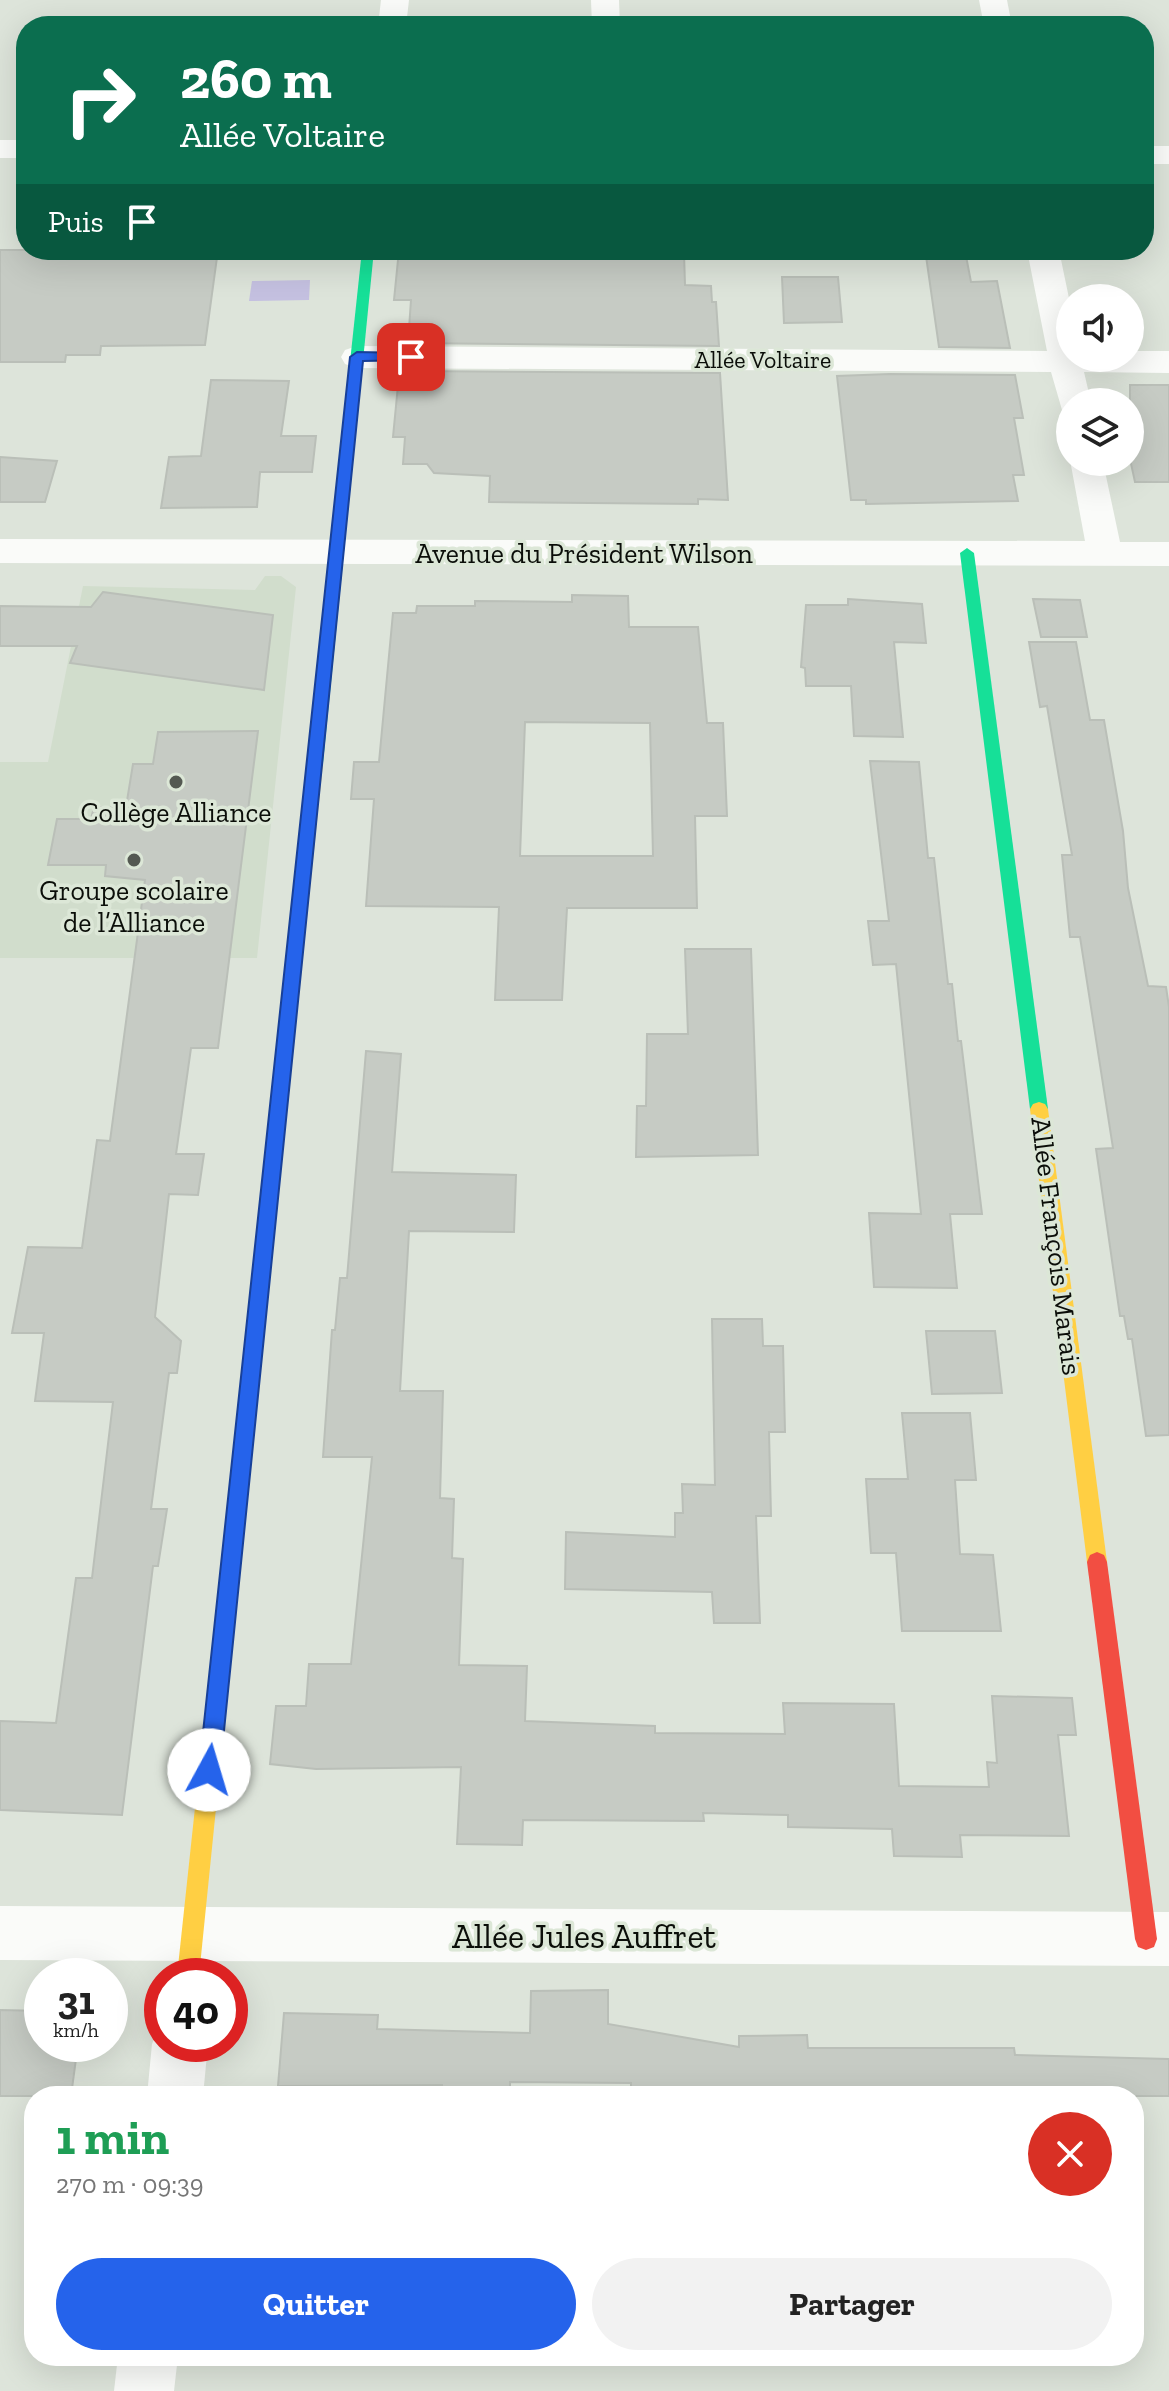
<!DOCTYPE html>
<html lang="fr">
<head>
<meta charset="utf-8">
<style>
  :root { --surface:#fff; --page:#f2f2f2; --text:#222; --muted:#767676; --accent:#2563eb }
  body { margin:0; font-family:"Zilla Slab",serif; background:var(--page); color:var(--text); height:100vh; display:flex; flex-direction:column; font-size:30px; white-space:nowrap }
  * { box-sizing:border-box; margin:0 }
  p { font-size:26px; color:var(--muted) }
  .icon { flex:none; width:44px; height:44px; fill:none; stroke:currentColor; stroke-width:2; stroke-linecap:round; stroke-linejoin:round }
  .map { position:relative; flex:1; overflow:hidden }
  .details { position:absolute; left:24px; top:2086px; width:1120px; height:280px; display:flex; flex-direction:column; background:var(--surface); border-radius:32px; box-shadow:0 8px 32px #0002 }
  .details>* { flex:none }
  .banner { position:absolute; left:16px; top:16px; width:1138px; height:244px; border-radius:32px; box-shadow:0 8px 32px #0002; background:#0b6e4f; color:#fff; overflow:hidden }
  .tools { position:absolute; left:1056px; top:284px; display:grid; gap:16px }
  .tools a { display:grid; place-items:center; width:88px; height:88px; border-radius:50%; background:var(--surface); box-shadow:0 8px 32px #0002; font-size:40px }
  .speed { position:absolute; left:24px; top:1958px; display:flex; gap:16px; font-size:40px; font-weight:700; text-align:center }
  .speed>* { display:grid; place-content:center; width:104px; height:104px; border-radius:50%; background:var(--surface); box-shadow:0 8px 32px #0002; line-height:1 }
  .speed small { font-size:20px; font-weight:400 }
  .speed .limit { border:12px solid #d22; background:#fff; color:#111 }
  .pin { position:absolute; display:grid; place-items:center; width:68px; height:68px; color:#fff; margin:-34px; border-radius:16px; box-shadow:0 4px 12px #0006 }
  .me { position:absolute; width:88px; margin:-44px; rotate:6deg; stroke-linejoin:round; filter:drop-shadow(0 0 6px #0008) }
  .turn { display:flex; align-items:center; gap:28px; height:168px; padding:0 32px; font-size:36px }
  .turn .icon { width:104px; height:104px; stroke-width:2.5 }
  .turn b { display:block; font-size:56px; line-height:68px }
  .then { display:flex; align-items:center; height:76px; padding:0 32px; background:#0003; gap:16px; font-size:30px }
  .round { display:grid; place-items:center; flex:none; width:84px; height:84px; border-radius:42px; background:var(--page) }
  .overview { display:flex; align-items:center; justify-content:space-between; height:136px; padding:0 32px }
  h1 { font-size:48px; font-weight:800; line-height:60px; color:#1e9e55 }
  .button { display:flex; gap:16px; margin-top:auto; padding:16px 32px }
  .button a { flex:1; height:92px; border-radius:48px; background:var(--accent); color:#fff; font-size:32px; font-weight:800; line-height:92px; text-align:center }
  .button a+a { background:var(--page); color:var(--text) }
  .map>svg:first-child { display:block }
  .built { fill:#d1ddcc }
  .water { fill:#c4c0e0 }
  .building { fill:#c6cbc4; stroke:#babfb8; stroke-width:2; fill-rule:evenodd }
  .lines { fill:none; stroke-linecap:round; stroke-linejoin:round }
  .street { fill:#fafbf9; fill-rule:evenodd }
  .fast { fill:#16e098; fill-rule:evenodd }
  .slow { fill:#ffcf43; fill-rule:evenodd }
  .jam { fill:#f24e42; fill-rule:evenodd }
  .route { fill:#2563eb; stroke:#184099; stroke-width:2 }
  .poi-dot { fill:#545952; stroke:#dce7d7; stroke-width:3 }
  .labels { text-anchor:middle; stroke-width:7; stroke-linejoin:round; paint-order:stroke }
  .far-street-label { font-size:24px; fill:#0b0e09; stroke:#dce7d7 }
  .street-label { font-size:28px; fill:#0b0e09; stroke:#dce7d7 }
  .poi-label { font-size:28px; fill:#0b0e09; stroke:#dce7d7 }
  .near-street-label { font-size:34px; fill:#0b0e09; stroke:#dce7d7 }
</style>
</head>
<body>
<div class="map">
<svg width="1169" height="2391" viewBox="0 0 1169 2391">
  <rect width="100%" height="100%" fill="#dde4da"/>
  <!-- built -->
  <path class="built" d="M265 576H281L296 587 257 958H0V762H48L83 586 255 590Z"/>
  <!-- water -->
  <path class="water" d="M310 280 309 300 249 301 252 281Z"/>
  <!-- building -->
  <g class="building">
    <path d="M0 250H218L205 345 101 346 100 355H66L65 362H0Z"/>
    <path d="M399 250H489L488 259H574V253H684L685 285 711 286 712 302H716L719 346 408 343 411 300H394Z"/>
    <path d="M926 256H966L971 282 997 281 1010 348 939 347Z"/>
    <path d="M782 277H838L842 322 784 323Z"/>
    <path d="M407 371 720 373 728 500 698 499V504L489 502 490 476 434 473 427 464H403L405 437H393L399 375H407Z"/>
    <path d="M890 374 1015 375 1023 418H1014L1024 475H1013L1018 501 866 504V500H851L837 376Z"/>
    <path d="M211 380 289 381 281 436H316L312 472H260L257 507 161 508 169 457 201 456Z"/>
    <path d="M1130 385H1169V482H1135L1130 459Z"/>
    <path d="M0 457 57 461 45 502H0Z"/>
    <path d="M103 592 273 615 264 690 70 663 77 646H0V606L91 607Z"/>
    <path d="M572 595 628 596 629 627H698L707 723H723L727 816H695L697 908H567L562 1000H495L499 907 366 906 374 799H351L354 762H379L393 613H416L417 606H475V601L572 602ZM525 722 650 723 653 856H520Z"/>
    <path d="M848 599 922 604 926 643 894 642 903 737 854 736 851 686H806L805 668 801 667 806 605H848Z"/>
    <path d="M1033 599 1080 600 1087 637H1041Z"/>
    <path d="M1029 642H1076L1090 720H1104L1123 831 1128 888 1148 986 1166 987 1169 1007V1435L1146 1436 1132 1339H1128L1124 1316H1120L1096 1149 1113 1148 1080 937H1070L1062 855H1072L1047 706 1040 707Z"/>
    <path d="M258 731 218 1048H191L176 1154H204L198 1195 169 1194 155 1317 181 1341 177 1373H169L151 1509H167L158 1566H153L122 1815 0 1810V1721L56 1723 76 1578H92L113 1402 35 1401 44 1333H12L28 1247 82 1248 97 1140 110 1141 145 880 105 876 106 865H48L57 819H91L94 807H126L133 764H153L158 732Z"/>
    <path d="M870 761 919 762 928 858H934L948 984H952L958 1041H961L982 1214H950L957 1288 874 1287 869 1213 921 1214 896 964 873 965 868 921H889Z"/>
    <path d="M685 949H751L758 1155 636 1157 637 1106H646L647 1034H688Z"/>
    <path d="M366 1051 401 1054 392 1172 516 1175 514 1232 409 1231 400 1391H443L440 1498 454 1499 452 1558 463 1559 459 1665 527 1666 525 1721 655 1726V1733L785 1734 783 1703 894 1704 899 1786 989 1787 987 1762 997 1763 992 1696 1072 1698 1076 1735H1058L1069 1836 960 1835 962 1857 894 1856 892 1829 788 1827V1815L703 1813 704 1821 523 1820 522 1845 457 1844 461 1767 316 1769 270 1764 276 1706H306L309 1664H351L372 1457H323L332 1330H335L340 1278H347Z"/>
    <path d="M712 1319H762L763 1346H783L785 1432H769L771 1516H756L760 1623H714L712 1592 565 1589 566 1532 675 1537V1513H683L682 1484 715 1485Z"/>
    <path d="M926 1331H995L1002 1393 932 1394Z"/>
    <path d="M902 1413H970L976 1480H955L960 1554 993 1555 1001 1631H902L896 1553H871L866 1479H908Z"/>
    <path d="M608 1990V2024L739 2047V2036L807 2035 808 2048H1014L1015 2055 1169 2059V2096H631V2083L510 2082V2096H442V2085L278 2086 284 2013 378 2015 377 2029 530 2033 531 1991Z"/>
    <path d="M0 2010 42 2011V2044H78L71 2096H0Z"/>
  </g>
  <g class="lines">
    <!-- street -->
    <g class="street">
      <path d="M381 0H409L406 26H378Z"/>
      <path d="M591 0H619L620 26H592Z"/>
      <path d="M979 0H1007L1012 26H984Z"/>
      <rect x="0" y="140" width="26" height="18"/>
      <rect x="1144" y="146" width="25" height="18"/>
      <path d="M1027 250H1059L1070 303V358H1130V351H1169V373L1084 372 1091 402H1070V412L1062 410 1051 372 357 368 345 364 341 357 345 350 357 346 1047 351Z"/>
      <path d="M1070 460 1103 462 1120 542H1169V566L0 563V539L1085 541Z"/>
      <path d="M0 1906 1169 1912V1966L0 1960Z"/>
      <path d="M160 2024 162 2044H208L203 2096H147L152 2044Z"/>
      <path d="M118 2356H178L174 2391H114Z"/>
    </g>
    <!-- fast -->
    <g class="fast">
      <path d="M362 250H374L323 763 315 769 307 763Z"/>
      <path d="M967 548 974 553 1048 1109 1045 1114H1033L1030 1109 960 553Z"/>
    </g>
    <!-- slow -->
    <g class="slow">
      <path d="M315 757 323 763 278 1199 275 1204 269 1207 263 1204 260 1199 307 763Z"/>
      <path d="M1039 1102 1045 1104 1048 1109 1107 1562 1104 1569 1097 1572 1090 1569 1087 1562 1030 1109 1033 1104Z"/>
      <path d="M226 1601 233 1604 236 1611 199 1976H177L216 1611 219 1604Z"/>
    </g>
    <!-- jam -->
    <g class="jam">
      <path d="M269 1191 275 1194 278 1199 236 1611 233 1618 226 1621 219 1618 216 1611 260 1199 263 1194Z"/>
      <path d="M1097 1552 1104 1555 1107 1562 1157 1939 1154 1947 1146 1950 1138 1947 1135 1939 1087 1562 1090 1555Z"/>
    </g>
  </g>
  <!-- route -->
  <path class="route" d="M411 353 416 354V360L363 361 220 1770 217 1778 209 1781 202 1778 199 1770 350 357 357 352Z"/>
  <!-- markers -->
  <g class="poi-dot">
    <circle cx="176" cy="782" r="8"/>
    <circle cx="134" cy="860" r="8"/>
  </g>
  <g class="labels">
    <!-- far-street labels -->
    <g class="far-street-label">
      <text x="763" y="368">Allée Voltaire</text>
    </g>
    <!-- street labels -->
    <g class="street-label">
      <text x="584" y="563">Avenue du Président Wilson</text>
      <text transform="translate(1057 1246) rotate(83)" y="10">Allée François Marais</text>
    </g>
    <!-- poi labels -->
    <g class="poi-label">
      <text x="176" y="822">Collège Alliance</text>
      <text x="134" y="900">Groupe scolaire<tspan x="134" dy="32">de l’Alliance</tspan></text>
    </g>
    <!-- near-street labels -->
    <g class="near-street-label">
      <text x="584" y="1948">Allée Jules Auffret</text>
    </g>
  </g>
</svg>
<div class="tools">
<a><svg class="icon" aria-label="sound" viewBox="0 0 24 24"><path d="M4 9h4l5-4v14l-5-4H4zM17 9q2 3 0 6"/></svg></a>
<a><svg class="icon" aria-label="layers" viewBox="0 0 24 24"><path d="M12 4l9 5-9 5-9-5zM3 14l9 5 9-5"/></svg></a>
</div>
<div class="speed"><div>31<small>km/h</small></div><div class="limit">40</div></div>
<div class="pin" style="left:411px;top:357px;background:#d93025"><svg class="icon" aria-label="arrive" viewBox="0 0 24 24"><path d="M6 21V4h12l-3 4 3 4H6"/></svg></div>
<svg class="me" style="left:209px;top:1770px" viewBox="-20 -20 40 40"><circle r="19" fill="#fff"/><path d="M0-13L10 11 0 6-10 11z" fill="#2563eb"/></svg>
<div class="banner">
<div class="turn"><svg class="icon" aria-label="right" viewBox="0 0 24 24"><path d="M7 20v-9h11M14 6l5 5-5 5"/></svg><div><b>260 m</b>Allée Voltaire</div></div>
<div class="then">Puis<svg class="icon" aria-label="arrive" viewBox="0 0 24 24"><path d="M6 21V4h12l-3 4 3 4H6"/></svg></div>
</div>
<section class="details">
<div class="overview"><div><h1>1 min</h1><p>270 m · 09:39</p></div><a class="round" style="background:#d93025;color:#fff"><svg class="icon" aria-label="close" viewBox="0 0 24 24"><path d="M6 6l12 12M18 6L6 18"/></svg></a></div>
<div class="button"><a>Quitter</a><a>Partager</a></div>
</section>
</div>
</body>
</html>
